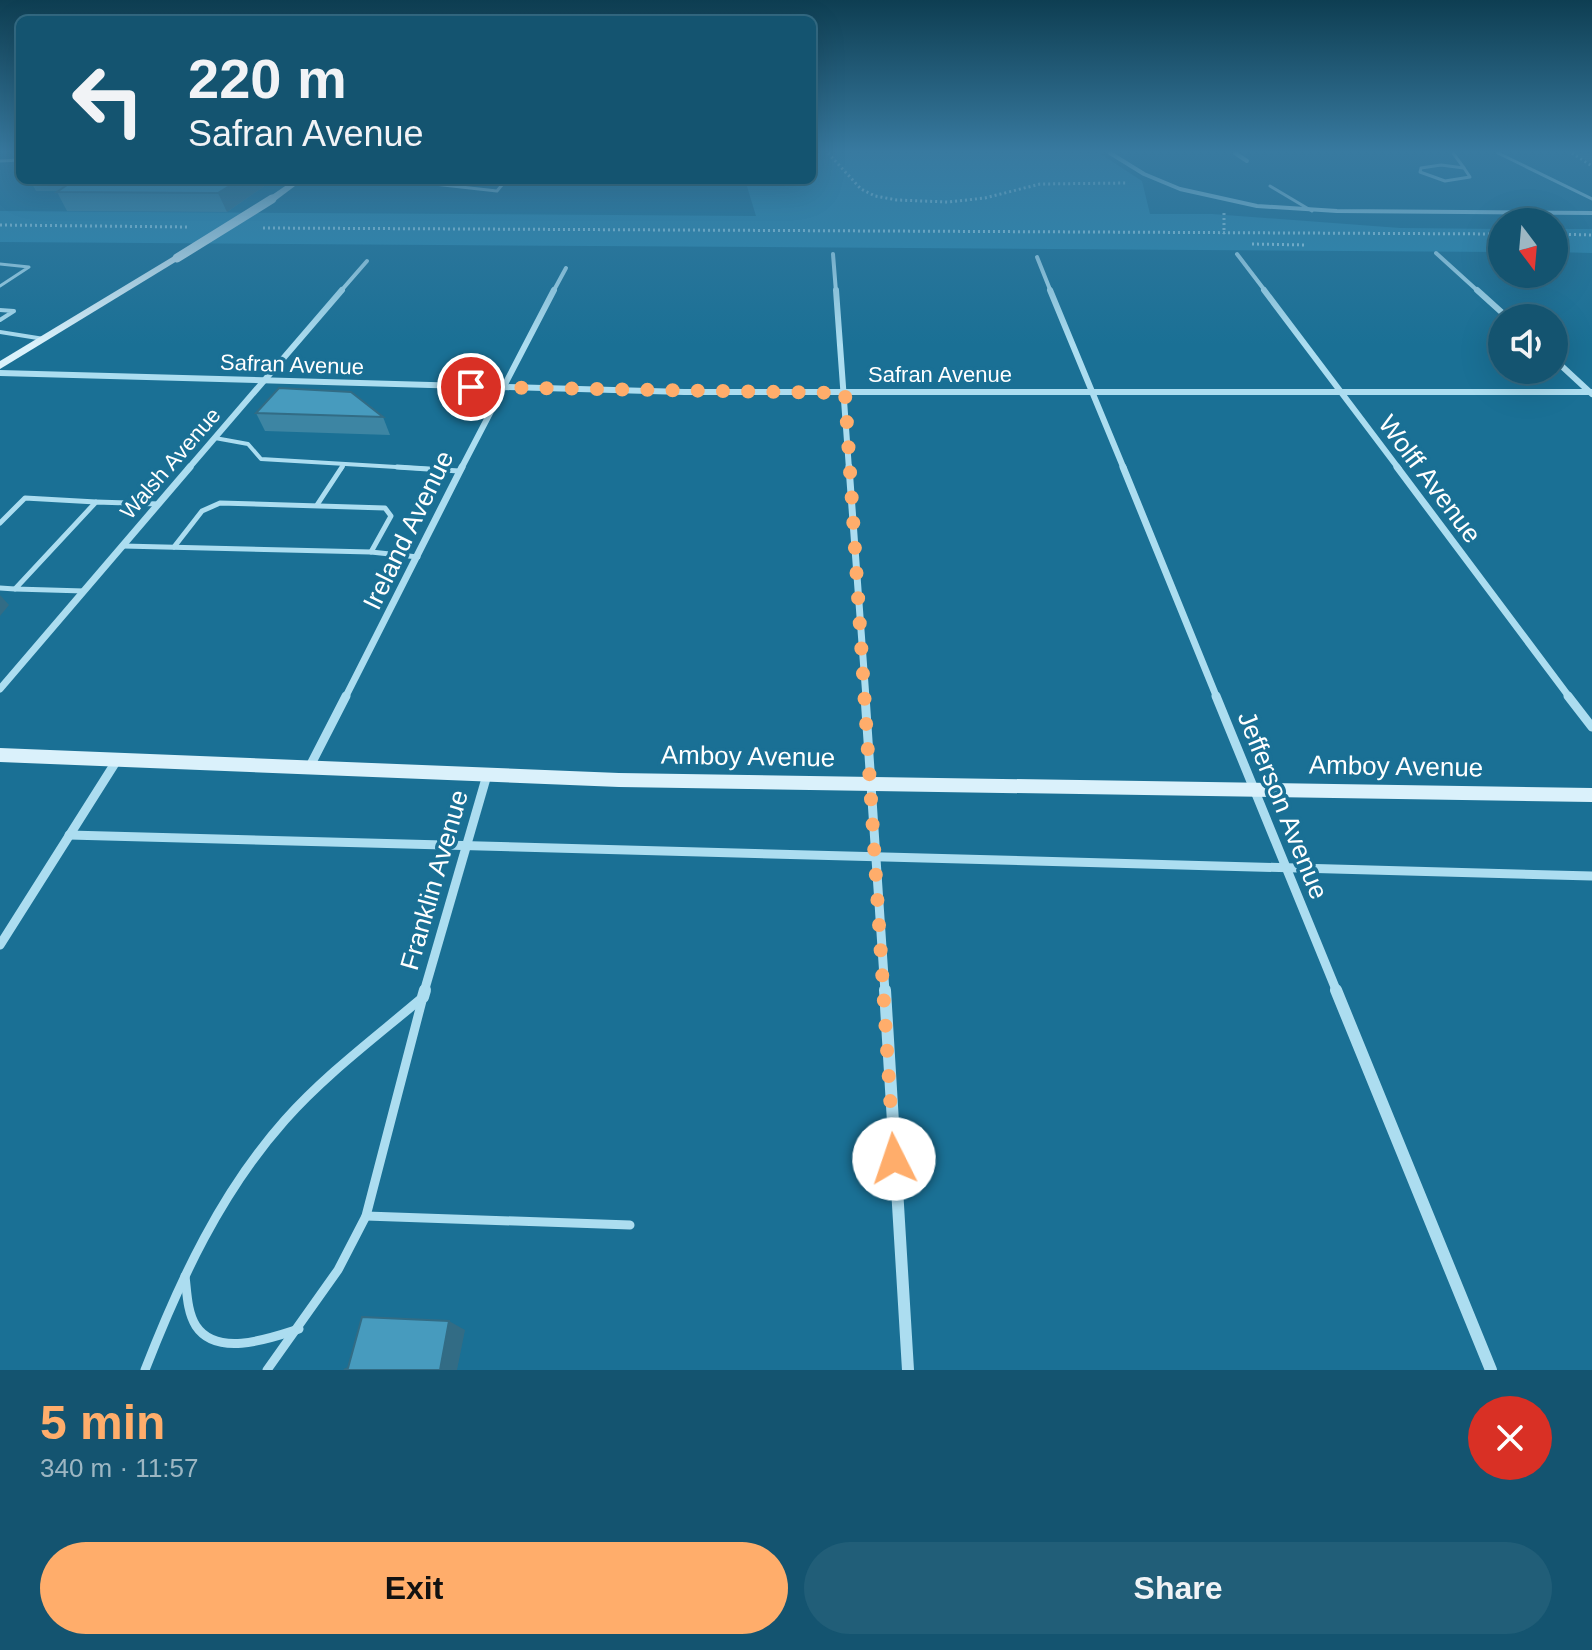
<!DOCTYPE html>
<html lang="en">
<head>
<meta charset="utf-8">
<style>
  :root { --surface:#145470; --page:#215e78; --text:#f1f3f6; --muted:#9db7c3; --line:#336a83; --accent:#ffad6b }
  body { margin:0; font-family:Helvetica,sans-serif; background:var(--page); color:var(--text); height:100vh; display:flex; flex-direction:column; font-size:30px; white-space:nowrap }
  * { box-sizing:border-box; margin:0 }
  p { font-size:26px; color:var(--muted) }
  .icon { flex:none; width:44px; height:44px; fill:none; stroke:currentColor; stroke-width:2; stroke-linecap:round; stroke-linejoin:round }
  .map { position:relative; height:1370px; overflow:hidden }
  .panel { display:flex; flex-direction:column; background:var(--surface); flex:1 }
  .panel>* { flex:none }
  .banner { position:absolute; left:16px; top:16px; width:800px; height:168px; border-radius:12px; box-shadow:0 8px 32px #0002,0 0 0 2px var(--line); background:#145470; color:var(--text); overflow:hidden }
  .needle { width:52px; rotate:164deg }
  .fabs { position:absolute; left:1488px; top:208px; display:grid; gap:16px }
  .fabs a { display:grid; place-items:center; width:80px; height:80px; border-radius:50%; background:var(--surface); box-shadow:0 8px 32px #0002,0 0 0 2px var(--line); font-size:40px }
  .pin { position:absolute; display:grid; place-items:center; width:68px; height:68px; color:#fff; margin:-34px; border:4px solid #fff; border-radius:50%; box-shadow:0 2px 8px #0007 }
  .me { position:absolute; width:88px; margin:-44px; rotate:356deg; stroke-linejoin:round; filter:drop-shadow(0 0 6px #0008) }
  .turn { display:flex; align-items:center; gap:28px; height:168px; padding:0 40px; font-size:36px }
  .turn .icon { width:104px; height:104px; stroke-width:2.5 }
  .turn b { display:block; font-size:56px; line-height:68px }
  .round { display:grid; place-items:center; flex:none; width:84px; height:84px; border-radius:42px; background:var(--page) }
  .summary { display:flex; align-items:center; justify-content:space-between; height:136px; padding:0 40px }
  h1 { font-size:48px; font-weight:700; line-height:60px; color:var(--accent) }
  .action { display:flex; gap:16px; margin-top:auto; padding:16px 40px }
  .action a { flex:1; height:92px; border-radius:48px; background:var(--accent); color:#111; font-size:32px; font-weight:700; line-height:92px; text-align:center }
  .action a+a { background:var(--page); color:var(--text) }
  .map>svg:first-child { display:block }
  .green { fill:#2a8ab1 }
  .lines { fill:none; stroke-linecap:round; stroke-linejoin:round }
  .path { stroke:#acddf0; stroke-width:3; stroke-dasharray:2 3; stroke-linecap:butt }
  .lane-far3 { stroke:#acddf0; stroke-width:3 }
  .lane-far2 { stroke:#acddf0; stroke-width:4 }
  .lane-far1 { stroke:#acddf0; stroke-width:5 }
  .lane { stroke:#acddf0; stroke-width:9 }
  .street-far4 { stroke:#acddf0; stroke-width:4 }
  .street-far3 { stroke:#acddf0; stroke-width:6 }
  .street-far2 { stroke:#acddf0; stroke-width:7 }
  .street-far1 { stroke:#acddf0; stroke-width:9 }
  .street { stroke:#acddf0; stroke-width:12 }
  .secondary { fill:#daf1fb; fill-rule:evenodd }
  .secondary-bridge { stroke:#daf1fb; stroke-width:9 }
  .wall { fill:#3d85a3 }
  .shaded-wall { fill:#326c85 }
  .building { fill:#479bbe; stroke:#326c85; stroke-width:2 }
  .route { stroke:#ffad6b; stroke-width:14; stroke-dasharray:0 25.2 }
  .labels { text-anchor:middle; stroke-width:7; stroke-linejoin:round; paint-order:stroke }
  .far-street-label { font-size:22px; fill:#fff; stroke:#1a7095 }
  .street-label { font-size:26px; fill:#fff; stroke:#1a7095 }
</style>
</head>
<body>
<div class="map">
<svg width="1592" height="1370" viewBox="0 0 1592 1370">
  <rect width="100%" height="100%" fill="#1a7095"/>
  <!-- green -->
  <g class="green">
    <path d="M812 153H1099L1142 181 1150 214H1212L1400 228 1502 229V252L0 242V211L756 216 745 180H812Z"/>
    <path d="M1554 229H1592V253L1554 252Z"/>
  </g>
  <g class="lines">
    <!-- path -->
    <g class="path">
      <path d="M828 153 861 189 875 196 897 200 948 202 985 198 1040 184 1126 183"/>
      <path d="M1572 153 1592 166"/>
      <path d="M1224 213V234"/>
      <path d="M0 225 189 227"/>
      <path d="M263 228 1502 234"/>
      <path d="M1554 234 1592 235"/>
      <path d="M1252 244 1307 245"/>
    </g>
    <!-- lane-far3 -->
    <g class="lane-far3">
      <path d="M1453 153 1464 168"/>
      <path d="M1498 153 1592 199"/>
      <path d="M0 161 20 160"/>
      <path d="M1441 165 1464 168 1470 177 1445 181 1420 172 1421 168Z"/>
      <path d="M388 184H434L497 191 506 180"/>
      <path d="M1270 186 1312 211"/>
      <path d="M0 264 29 267 0 286"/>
    </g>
    <!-- lane-far2 -->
    <g class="lane-far2">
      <path d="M0 310 14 311 0 320"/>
      <path d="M0 332 44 339"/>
      <path d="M215 438 248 444 261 459 430 469"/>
      <path d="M341 469 344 464"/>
    </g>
    <!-- lane-far1 -->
    <g class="lane-far1">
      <path d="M397 467 459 471"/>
      <path d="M317 505 342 467"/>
      <path d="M0 523 25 498 96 502"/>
      <path d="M123 546 371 552 418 557"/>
      <path d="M174 547 202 511 220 503 385 508 391 516 371 552"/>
      <path d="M0 588 15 589"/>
      <path d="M84 591 15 589 96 502 159 504"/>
    </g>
    <!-- lane -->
    <g class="lane">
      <path d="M366 1216 630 1225"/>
      <path d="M185 1276C187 1292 187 1312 196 1326 217 1358 271 1338 299 1329"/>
      <path d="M145 1370C180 1280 221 1192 285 1120 326 1074 376 1037 423 997"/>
      <path d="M267 1370 338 1270 366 1216 423 997"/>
    </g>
    <!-- street-far4 -->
    <g class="street-far4">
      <path d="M1110 153 1144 174 1180 189 1257 206 1337 211 1592 213"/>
      <path d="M1235 153 1247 161"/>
      <path d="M1436 253 1479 292"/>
      <path d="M833 254 836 292"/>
      <path d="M1237 254 1266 292"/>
      <path d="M1037 257 1051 292"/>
      <path d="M340 292 367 261"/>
      <path d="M553 292 566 268"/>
    </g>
    <!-- street-far3 -->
    <g class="street-far3">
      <path d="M836 290 849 469"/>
      <path d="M1050 290 1124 469"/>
      <path d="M1264 290 1399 469"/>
      <path d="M1477 290 1508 318"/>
      <path d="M1554 359 1592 394"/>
      <path d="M0 373 684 392H1592"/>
      <path d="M188 469 342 290"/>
      <path d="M461 469 554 290"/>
    </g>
    <!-- street-far2 -->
    <g class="street-far2">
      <path d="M849 467 866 698"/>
      <path d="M1123 467 1217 698"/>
      <path d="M1397 467 1570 698"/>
      <path d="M0 689 190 467"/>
      <path d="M345 698 462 467"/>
    </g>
    <!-- street-far1 -->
    <g class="street-far1">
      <path d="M865 696 885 992"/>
      <path d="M1216 696 1337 992"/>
      <path d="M1568 696 1592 727"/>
      <path d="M309 768 346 696"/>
      <path d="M69 835 1592 876"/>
      <path d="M0 945 117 760"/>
      <path d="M424 992 487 775"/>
    </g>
    <!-- street -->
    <g class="street">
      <path d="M885 990 908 1370"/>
      <path d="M1336 990 1491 1370"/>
      <path d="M423 997 425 990"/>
    </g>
    <!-- secondary -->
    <g class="secondary">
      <path d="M294 180H303L275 201H269V197Z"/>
      <path d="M174 256 182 258 0 369V361Z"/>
      <path d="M0 748 619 773 1592 788V802L619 787 0 762Z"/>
    </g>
    <!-- secondary-bridge -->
    <path class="secondary-bridge" d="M177 258 272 199"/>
  </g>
  <!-- wall -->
  <g class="wall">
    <path d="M1574 153H1592V164Z"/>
    <path d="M30 180H273L227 212 67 211 57 192 58 191H36Z"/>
    <path d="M256 413 383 417 390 435 265 431Z"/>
  </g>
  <!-- shaded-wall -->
  <g class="shaded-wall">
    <path d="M239 180H273L227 212 218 193Z"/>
    <path d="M0 595 9 605 0 616Z"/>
    <path d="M449 1321 465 1330 457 1370H440Z"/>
  </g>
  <!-- building -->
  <g class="building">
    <path d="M74 180H239L218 193 57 192Z"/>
    <path d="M279 388 351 392 383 417 256 413Z"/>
    <path d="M362 1317 449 1321 440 1370H344L348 1368Z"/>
  </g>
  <!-- sky -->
  <linearGradient id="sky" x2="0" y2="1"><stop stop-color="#0e3e52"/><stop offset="0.44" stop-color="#387aa0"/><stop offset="1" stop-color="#387aa0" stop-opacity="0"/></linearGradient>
  <rect width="1592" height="345" fill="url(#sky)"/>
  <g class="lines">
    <!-- route -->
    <path class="route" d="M471 387 845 393 894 1159"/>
  </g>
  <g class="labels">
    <!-- far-street labels -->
    <g class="far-street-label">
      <text transform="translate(292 364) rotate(2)" y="8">Safran Avenue</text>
      <text x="940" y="382">Safran Avenue</text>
      <text transform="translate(170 463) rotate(-49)" y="8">Walsh Avenue</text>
    </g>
    <!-- street labels -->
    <g class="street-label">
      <text transform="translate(1430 479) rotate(53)" y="9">Wolff Avenue</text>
      <text transform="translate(408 530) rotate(-64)" y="9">Ireland Avenue</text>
      <text transform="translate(748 756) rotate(1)" y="9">Amboy Avenue</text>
      <text transform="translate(1396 766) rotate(1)" y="9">Amboy Avenue</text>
      <text transform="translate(1283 805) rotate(68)" y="9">Jefferson Avenue</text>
      <text transform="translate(434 880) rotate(-74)" y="9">Franklin Avenue</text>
    </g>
  </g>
</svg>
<div class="fabs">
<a><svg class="needle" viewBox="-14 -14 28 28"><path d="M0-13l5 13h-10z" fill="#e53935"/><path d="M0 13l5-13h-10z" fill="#9db7c3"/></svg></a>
<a><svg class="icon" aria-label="sound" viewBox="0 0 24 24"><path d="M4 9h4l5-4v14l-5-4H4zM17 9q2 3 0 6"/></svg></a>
</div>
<div class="pin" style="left:471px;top:387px;background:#d93025"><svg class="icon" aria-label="arrive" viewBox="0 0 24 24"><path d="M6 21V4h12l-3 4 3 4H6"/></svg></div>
<svg class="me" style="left:894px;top:1159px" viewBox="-20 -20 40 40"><circle r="19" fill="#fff"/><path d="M0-13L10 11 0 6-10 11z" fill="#ffad6b"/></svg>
<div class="banner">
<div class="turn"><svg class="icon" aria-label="left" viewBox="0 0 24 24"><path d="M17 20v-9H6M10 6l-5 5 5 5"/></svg><div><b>220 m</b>Safran Avenue</div></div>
</div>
</div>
<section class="panel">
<div class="summary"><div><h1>5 min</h1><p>340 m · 11:57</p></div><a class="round" style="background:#d93025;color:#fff"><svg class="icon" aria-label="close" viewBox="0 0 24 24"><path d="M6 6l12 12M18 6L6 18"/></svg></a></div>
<div class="action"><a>Exit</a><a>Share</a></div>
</section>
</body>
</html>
